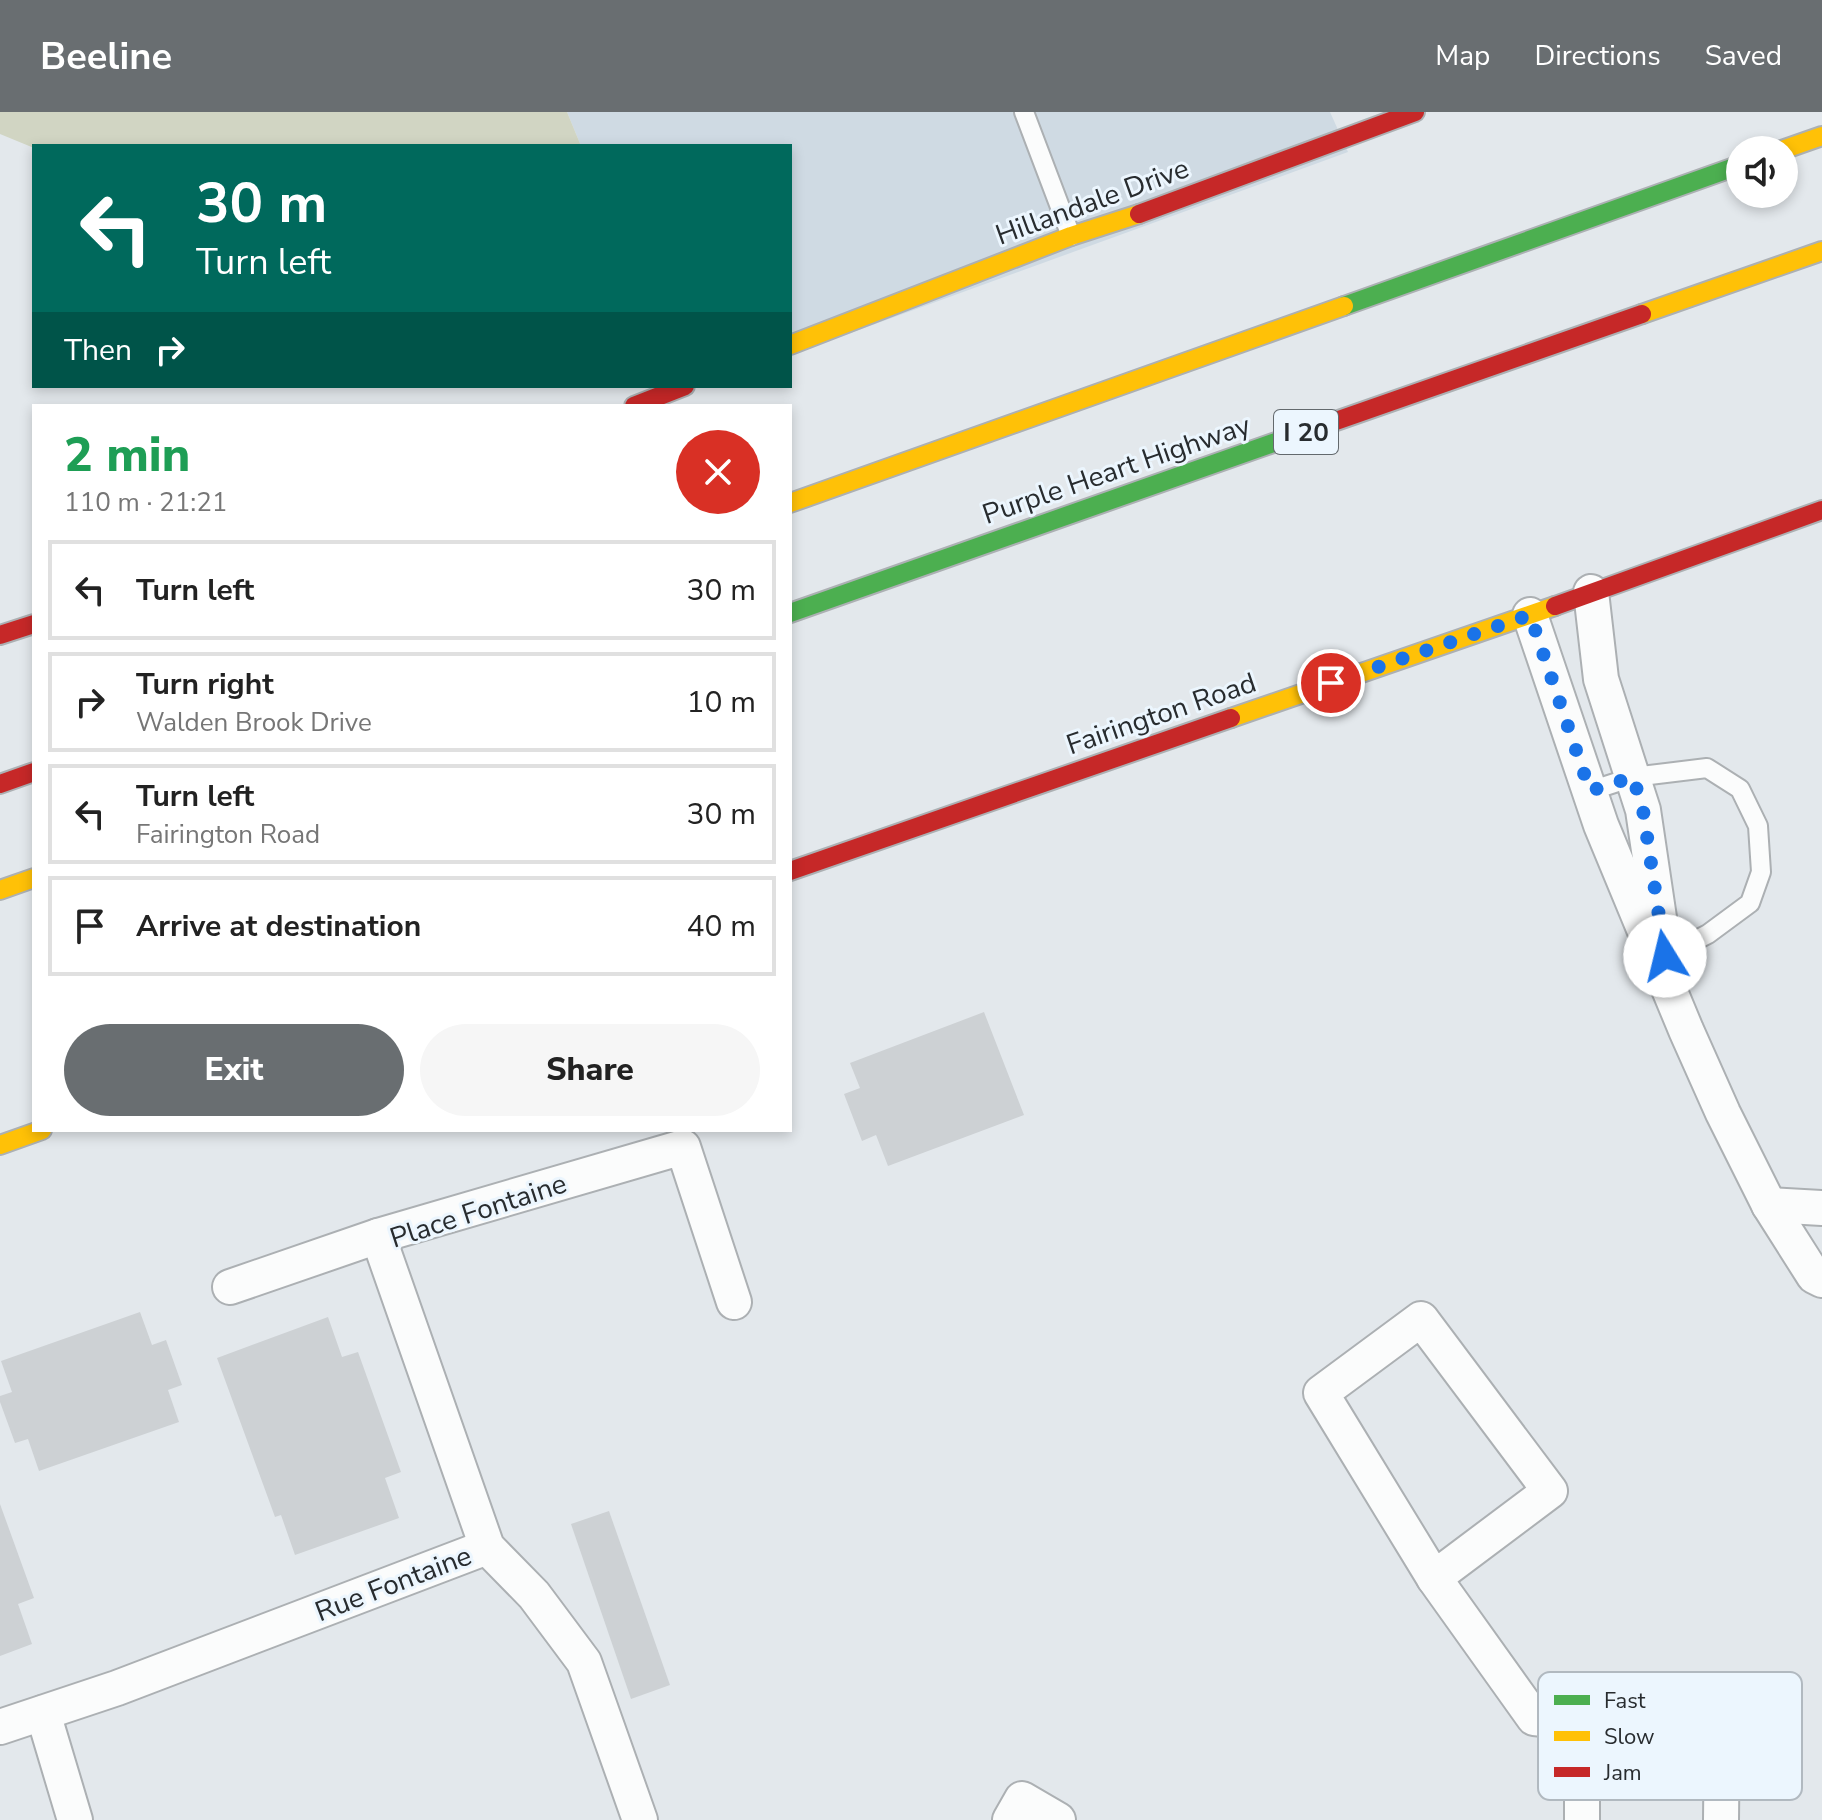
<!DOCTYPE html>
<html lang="en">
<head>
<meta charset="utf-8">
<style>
  :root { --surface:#fff; --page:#f6f6f6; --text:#222; --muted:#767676; --line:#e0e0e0; --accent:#696e71 }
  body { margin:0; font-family:"Nunito Sans",sans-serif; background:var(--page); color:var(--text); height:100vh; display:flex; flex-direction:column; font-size:30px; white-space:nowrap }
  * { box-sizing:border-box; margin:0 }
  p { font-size:26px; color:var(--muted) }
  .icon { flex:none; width:44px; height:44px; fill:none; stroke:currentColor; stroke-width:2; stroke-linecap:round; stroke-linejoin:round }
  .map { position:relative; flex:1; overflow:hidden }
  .panel { position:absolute; left:32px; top:292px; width:760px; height:728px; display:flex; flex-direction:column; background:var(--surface); border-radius:0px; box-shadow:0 4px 12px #0003 }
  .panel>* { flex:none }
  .top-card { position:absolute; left:32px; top:32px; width:760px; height:244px; border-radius:0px; box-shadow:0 4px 12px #0003; background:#00695c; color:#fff; overflow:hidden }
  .fabs { position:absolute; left:1726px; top:24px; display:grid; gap:16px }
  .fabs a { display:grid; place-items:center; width:72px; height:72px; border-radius:50%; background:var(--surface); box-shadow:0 4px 12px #0003; font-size:40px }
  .pin { position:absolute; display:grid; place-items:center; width:68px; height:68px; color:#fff; margin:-34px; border:4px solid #fff; border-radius:50%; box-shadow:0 2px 8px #0007 }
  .me { position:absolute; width:88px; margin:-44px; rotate:351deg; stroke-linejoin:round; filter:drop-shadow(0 0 6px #0008) }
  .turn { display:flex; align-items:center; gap:28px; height:168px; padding:0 32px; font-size:36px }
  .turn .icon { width:104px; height:104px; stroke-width:2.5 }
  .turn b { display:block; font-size:56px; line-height:68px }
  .then { display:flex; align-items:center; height:76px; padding:0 32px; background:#0003; gap:16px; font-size:30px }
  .round { display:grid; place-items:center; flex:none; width:84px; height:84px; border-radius:42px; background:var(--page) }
  .head { display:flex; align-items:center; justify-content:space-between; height:136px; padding:0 32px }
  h1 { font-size:48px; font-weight:800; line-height:60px; color:#1e9e55 }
  .primary-button { display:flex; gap:16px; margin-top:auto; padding:16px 32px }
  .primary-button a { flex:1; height:92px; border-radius:48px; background:var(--accent); color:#fff; font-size:32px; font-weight:800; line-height:92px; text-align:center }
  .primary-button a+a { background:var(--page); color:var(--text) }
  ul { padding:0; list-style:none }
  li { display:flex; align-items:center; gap:24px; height:100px; margin:0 16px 12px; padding:0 16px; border:4px solid var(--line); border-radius:0px }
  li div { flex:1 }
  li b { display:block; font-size:30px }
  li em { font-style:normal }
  header { display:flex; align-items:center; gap:48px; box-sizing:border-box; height:112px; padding:0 40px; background:var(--accent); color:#fff }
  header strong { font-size:38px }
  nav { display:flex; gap:44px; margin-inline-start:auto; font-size:28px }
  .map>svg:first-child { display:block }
  .built { fill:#cfdae3 }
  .green { fill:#d1d5c3 }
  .building { fill:#cdd1d4 }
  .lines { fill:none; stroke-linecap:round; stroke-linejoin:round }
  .lane-casing { stroke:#acb0b3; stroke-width:22 }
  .street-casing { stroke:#acb0b3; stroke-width:38 }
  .fast-casing { stroke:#acb0b3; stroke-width:22 }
  .slow-casing { stroke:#acb0b3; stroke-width:22 }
  .jam-casing { stroke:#acb0b3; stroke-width:22 }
  .lane { stroke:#fbfcfc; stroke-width:18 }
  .street { stroke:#fbfcfc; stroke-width:34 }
  .fast { stroke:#4caf50; stroke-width:18 }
  .slow { stroke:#ffc107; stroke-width:18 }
  .jam { stroke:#c62828; stroke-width:18 }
  .route { stroke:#1a73e8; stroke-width:14; stroke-dasharray:0 25.2 }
  .labels { text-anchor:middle; stroke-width:6; stroke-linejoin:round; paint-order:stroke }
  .shield { fill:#ecf6fe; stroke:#63696d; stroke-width:2 }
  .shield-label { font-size:26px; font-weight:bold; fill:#282c2f }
  .street-label { font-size:28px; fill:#282c2f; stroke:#ecf6fe }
  .key { fill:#ecf6fe; stroke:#b1b9c0; stroke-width:2 }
  .key-label { font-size:22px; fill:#282c2f }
</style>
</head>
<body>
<header>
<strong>Beeline</strong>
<nav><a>Map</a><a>Directions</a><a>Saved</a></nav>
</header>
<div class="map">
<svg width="1822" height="1708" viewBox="0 0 1822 1708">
  <rect width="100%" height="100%" fill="#e3e8ec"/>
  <!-- built -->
  <path class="built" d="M567 0H1330L1348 40 790 243V34H581Z"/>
  <!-- green -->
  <path class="green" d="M0 0H567L581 34H34V36L0 22Z"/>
  <!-- building -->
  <g class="building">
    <path d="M984 900 1024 1003 888 1054 876 1023 862 1029 844 982 860 976 850 951Z"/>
    <path d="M140 1200 152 1233 166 1228 182 1273 168 1278 179 1310 39 1359 28 1327 15 1331 0 1290V1284L12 1280 1 1249Z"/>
    <path d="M328 1205 342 1245 358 1240 401 1360 385 1366 399 1406 295 1443 281 1403 275 1405 217 1246Z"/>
    <path d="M0 1392 34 1486 18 1492 32 1532 0 1544Z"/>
    <path d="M609 1399 670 1573 631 1587 571 1412Z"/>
  </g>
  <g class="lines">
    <!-- lane casing -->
    <g class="lane-casing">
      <g id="lane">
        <path d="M1024 0 1071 124"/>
        <path d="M1590 679 1633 665 1707 656 1740 677 1758 714 1761 760 1750 791 1708 822 1665 844"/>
      </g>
    </g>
    <!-- street casing -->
    <g class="street-casing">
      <g id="street">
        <path d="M1591 480 1601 567 1643 698 1662 826"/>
        <path d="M1530 503 1601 713 1686 918 1723 1001 1769 1093 1814 1164 1822 1168"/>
        <path d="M1769 1093 1822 1096"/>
        <path d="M378 1124 487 1435 534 1483 584 1550 640 1708"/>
        <path d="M230 1175 378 1124 683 1035 734 1190"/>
        <path d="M1421 1207 1550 1379 1434 1466 1321 1281Z"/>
        <path d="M1434 1466 1534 1606 1582 1611 1722 1612 1721 1708"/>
        <path d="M43 1601 75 1708"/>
        <path d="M1582 1611V1708"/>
        <path d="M0 1615 117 1576 487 1435"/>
        <path d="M1010 1708 1022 1687 1058 1708"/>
      </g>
    </g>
    <!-- fast casing -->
    <g class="fast-casing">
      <g id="fast">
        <path d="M1344 194 1740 53"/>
        <path d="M790 501 1293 324"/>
      </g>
    </g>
    <!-- slow casing -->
    <g class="slow-casing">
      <g id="slow">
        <path d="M1782 38 1822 24"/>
        <path d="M1642 202 1822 139"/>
        <path d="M790 233 1071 124 1139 102"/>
        <path d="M790 391 1344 194"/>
        <path d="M1231 606 1555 494"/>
        <path d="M0 778 34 766"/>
        <path d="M0 1033 42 1018"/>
      </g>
    </g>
    <!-- jam casing -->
    <g class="jam-casing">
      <g id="jam">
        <path d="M1139 102 1415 0"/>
        <path d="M634 294 685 274"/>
        <path d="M1293 324 1642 202"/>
        <path d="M1555 494 1822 398"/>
        <path d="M0 523 34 512"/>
        <path d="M0 672 34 660"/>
        <path d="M790 759 1231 606"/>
      </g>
    </g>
    <!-- lane -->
    <use href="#lane" class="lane"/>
    <!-- street -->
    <use href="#street" class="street"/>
    <!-- fast -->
    <use href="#fast" class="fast"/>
    <!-- slow -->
    <use href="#slow" class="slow"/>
    <!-- jam -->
    <use href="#jam" class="jam"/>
  </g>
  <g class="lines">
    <!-- route -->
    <path class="route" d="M1331 571 1530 503 1590 679 1633 665 1643 698 1665 844"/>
  </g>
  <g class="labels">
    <!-- shield labels -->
    <rect class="shield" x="1274" y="298" width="64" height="44" rx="6"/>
    <g class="shield-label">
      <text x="1306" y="329">I 20</text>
    </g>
    <!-- street labels -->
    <g class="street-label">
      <text transform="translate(1092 89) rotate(-20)" y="10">Hillandale Drive</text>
      <text transform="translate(1116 357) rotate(-19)" y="10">Purple Heart Highway</text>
      <text transform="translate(1161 601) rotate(-19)" y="10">Fairington Road</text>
      <text transform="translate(478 1098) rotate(-18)" y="10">Place Fontaine</text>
      <text transform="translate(393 1471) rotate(-21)" y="10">Rue Fontaine</text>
    </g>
  </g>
  <!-- legend -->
  <rect x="1538" y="1560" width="264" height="128" rx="12" class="key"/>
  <rect x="1554" y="1583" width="36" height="10" fill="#4caf50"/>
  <rect x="1554" y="1619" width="36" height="10" fill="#ffc107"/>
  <rect x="1554" y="1655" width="36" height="10" fill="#c62828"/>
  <g class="key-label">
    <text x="1604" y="1596">Fast</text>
    <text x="1604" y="1632">Slow</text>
    <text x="1604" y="1668">Jam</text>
  </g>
</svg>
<div class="fabs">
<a><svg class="icon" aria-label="sound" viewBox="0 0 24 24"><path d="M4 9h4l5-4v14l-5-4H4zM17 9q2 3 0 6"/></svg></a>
</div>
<div class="pin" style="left:1331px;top:571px;background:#d93025"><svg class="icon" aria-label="arrive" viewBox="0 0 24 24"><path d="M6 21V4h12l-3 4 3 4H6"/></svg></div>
<svg class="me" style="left:1665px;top:844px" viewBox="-20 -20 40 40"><circle r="19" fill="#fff"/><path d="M0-13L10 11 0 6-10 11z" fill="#1a73e8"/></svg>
<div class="top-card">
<div class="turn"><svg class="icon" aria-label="left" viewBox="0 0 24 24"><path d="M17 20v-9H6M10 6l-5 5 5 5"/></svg><div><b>30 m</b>Turn left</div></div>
<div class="then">Then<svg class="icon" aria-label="right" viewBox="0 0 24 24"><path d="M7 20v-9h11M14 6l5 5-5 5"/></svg></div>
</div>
<section class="panel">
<div class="head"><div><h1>2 min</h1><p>110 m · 21:21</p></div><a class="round" style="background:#d93025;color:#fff"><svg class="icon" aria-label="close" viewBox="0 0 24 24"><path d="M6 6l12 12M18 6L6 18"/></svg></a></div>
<ul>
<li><svg class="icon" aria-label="left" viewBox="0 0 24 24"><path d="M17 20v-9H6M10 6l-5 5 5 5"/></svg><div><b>Turn left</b></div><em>30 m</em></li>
<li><svg class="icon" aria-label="right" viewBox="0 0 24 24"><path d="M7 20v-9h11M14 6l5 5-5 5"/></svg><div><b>Turn right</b><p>Walden Brook Drive</p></div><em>10 m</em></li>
<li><svg class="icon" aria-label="left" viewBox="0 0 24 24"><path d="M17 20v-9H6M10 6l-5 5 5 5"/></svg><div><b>Turn left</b><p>Fairington Road</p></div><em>30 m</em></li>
<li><svg class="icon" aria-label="arrive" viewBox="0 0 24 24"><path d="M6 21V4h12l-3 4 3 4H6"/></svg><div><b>Arrive at destination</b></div><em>40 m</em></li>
</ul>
<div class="primary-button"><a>Exit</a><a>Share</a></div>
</section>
</div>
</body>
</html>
